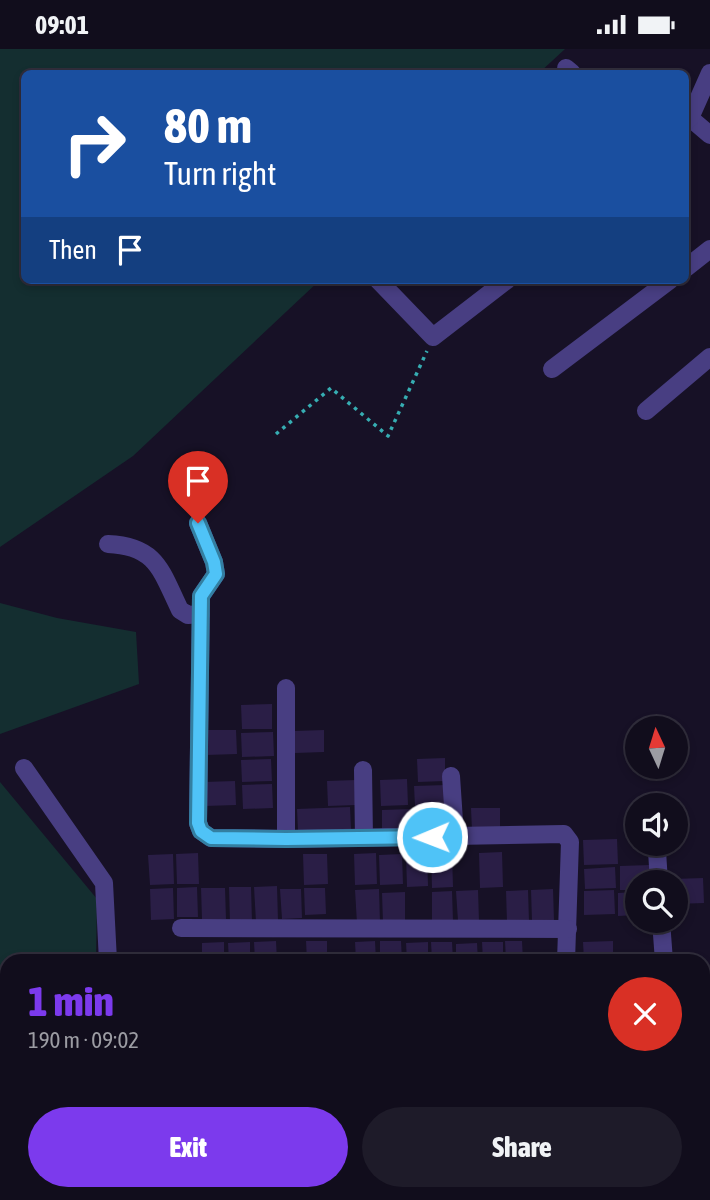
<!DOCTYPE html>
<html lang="en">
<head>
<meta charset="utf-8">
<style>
  :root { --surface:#110d1c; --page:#1e1b29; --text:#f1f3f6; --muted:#9c9ca3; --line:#302d3b; --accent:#7c3aed }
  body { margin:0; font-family:"Asap Condensed",sans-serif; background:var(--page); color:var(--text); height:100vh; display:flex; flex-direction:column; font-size:26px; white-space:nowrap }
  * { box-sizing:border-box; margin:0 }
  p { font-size:23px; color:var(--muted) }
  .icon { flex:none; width:38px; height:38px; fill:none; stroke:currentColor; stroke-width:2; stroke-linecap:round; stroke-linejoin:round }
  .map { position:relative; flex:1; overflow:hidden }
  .sheet { position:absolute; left:0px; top:905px; width:710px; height:247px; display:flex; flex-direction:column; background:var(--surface); border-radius:21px 21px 0 0; box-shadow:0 4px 10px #0003,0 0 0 2px var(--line) }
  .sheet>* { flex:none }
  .guide { position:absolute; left:21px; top:21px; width:668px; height:214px; border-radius:10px; box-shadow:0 4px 10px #0003,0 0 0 2px var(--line); background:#1a4fa0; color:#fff; overflow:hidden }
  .needle { width:46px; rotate:356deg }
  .tools { position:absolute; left:625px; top:667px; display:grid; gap:14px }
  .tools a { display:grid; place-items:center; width:63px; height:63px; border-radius:50%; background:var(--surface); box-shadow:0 4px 10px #0003,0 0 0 2px var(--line); font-size:35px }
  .pin { position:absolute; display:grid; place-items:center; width:60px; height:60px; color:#fff; margin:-72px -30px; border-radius:50% 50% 50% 0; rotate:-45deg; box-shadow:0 0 7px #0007 }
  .pin .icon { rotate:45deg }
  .me { position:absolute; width:77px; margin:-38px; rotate:269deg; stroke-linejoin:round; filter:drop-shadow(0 0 5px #0008) }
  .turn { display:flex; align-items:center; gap:24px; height:147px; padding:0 28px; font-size:32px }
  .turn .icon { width:91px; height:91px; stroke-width:2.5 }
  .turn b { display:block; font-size:49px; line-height:60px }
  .then { display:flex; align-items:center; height:66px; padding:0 28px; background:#0003; gap:14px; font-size:26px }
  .round { display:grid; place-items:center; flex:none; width:74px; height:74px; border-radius:37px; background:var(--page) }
  .head { display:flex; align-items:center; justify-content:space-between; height:119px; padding:0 28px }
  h1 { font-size:42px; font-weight:800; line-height:52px; color:var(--accent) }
  .cta { display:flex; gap:14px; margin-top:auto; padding:14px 28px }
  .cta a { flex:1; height:80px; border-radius:42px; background:var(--accent); color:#fff; font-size:28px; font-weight:800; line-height:80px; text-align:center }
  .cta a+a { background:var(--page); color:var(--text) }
  .status { display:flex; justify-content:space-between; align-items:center; height:49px; padding:0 35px; background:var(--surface); direction:ltr }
  .status svg { height:19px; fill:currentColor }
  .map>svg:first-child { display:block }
  .green { fill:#142e30 }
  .building { fill:#2a1e46 }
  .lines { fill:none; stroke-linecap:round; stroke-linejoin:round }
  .path { stroke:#36adb2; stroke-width:3.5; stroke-dasharray:3.5 5; stroke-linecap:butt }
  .minor { stroke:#483e82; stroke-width:18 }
  .route-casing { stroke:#337fa1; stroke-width:18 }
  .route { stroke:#4fc3f7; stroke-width:12 }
</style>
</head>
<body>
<div class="status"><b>09:01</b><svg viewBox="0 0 49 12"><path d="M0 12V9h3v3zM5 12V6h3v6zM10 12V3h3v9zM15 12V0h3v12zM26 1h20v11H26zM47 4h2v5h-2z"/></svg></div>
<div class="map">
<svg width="710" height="1151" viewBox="0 0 710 1151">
  <rect width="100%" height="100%" fill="#171126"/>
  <!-- green -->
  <g class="green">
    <path d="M0 0H565L539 24H24V231H320L133 407 0 498Z"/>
    <path d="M0 554 57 569 136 583 139 635 0 685Z"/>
    <path d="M0 733 97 850 96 912H7V1144L47 1145 28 1151H0Z"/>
  </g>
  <!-- building -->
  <g class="building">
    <path d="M272 655V680H242L241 656Z"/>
    <path d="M205 681H236L237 705 206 706Z"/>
    <path d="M324 681V703L295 704 294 682Z"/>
    <path d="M273 683 274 707 242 708 241 684Z"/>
    <path d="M445 709V732L418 733 417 710Z"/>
    <path d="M271 710 272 732 242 733 241 711Z"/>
    <path d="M407 730 408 756 381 757 380 731Z"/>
    <path d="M356 731V756L328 757 327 732Z"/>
    <path d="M235 732 236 756 205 757 204 733Z"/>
    <path d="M272 735 273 759 243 760 242 736Z"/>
    <path d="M446 736V756L415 757 414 737Z"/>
    <path d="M350 758 351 780 298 782 297 760Z"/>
    <path d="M448 759V781L417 782V760Z"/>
    <path d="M471 759H500V781L472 782Z"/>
    <path d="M411 760V783L382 784V761Z"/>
    <path d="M617 790 618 815 584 816 583 791Z"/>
    <path d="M502 803 503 838 480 839 479 804Z"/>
    <path d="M198 804 199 835H177L176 805Z"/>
    <path d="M376 804 377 835 355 836 354 805Z"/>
    <path d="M427 804 428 837 407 838 406 805Z"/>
    <path d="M452 804 453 838 432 839 431 805Z"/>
    <path d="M173 805 174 835 150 836 148 806Z"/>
    <path d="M303 805H327L328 835 304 836Z"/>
    <path d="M402 805 403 835 380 836 379 806Z"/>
    <path d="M650 816V833H637V841H620V817Z"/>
    <path d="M615 818 616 839 585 840 584 820Z"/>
    <path d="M703 829 704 854 676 855V833L673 830Z"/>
    <path d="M277 837 278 872 256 873 254 838Z"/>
    <path d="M197 838 198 868H177V839Z"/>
    <path d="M229 838H251L252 873 230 874Z"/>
    <path d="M173 839 174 870 151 871 150 840Z"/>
    <path d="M201 839H225L226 870 202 871Z"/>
    <path d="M304 839H325L326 865 305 866Z"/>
    <path d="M280 840H301L302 869 282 870Z"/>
    <path d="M379 840 380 874H357L355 841Z"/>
    <path d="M553 840 554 872 532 873 531 841Z"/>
    <path d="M478 841 479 872H458L456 842Z"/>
    <path d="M528 841 529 873 507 874 506 842Z"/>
    <path d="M614 841 615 865 584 866V842Z"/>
    <path d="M452 842 453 872 432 873V843Z"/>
    <path d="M405 843V873L383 874 382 844Z"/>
    <path d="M637 843V866L618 867V844Z"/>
    <path d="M276 892 277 912H255L254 893Z"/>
    <path d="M306 892H327V912H307Z"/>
    <path d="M375 892 376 912H356L355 893Z"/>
    <path d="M380 892H401L402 912H380Z"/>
    <path d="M505 892H522L523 912H506Z"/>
    <path d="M613 892V912H584L583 893Z"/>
    <path d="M224 893V912H202V894Z"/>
    <path d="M250 893V912H229L228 894Z"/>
    <path d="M428 893V912H407L406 894Z"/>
    <path d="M431 893H452L453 912H432Z"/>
    <path d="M482 893H503V912H483Z"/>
    <path d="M477 894 478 912H456V895Z"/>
    <path d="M710 939V968H704V940Z"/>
    <rect x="464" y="1144" width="63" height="7"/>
  </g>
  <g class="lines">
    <!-- path -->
    <path class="path" d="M276 385 331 339 388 387 427 302"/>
    <!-- minor -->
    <g class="minor">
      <path d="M566 19 572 24"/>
      <path d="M690 69 710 86"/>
      <path d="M686 73 690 69 710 24"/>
      <path d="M686 219 710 200"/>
      <path d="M378 231 433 288 507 231"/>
      <path d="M552 320 670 231"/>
      <path d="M646 362 710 308"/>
      <path d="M198 474 214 513 216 525 201 547 198 774 201 782 211 789 286 790 564 785 570 793 566 912"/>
      <path d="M108 495C157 497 161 522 180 561L188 566 201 565"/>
      <path d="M286 639V790"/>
      <path d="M24 719 104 834 108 912"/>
      <path d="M363 721 364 789"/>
      <path d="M451 727 455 787"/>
      <path d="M657 802 659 833"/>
      <path d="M661 872 664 912"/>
      <path d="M181 879 568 880"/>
      <path d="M704 985 710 983"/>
      <path d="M704 1087H710"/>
      <path d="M120 1144V1151"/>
      <path d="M573 1144V1151"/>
      <path d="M530 1146 557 1144"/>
      <path d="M440 1151V1144"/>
    </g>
  </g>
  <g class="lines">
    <!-- route casing -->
    <g class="route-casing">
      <path id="route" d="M198 474 214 513 216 525 201 547 198 774 201 782 211 789 286 790 432 788"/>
    </g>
    <!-- route -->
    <use href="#route" class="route"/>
  </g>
</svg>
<div class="tools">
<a><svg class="needle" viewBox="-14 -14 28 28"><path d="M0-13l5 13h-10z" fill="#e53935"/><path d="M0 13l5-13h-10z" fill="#9c9ca3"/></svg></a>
<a><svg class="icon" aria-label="sound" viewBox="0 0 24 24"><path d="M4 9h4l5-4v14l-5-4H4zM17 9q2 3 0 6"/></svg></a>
<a><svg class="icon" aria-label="search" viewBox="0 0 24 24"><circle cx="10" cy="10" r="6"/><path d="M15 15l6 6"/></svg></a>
</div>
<div class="pin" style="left:198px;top:474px;background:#d93025"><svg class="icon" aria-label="arrive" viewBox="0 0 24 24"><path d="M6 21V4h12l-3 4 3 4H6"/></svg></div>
<svg class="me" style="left:432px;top:788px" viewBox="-20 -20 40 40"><circle r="17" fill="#4fc3f7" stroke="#fff" stroke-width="3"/><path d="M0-11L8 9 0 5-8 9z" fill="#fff"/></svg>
<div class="guide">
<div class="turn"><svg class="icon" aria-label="right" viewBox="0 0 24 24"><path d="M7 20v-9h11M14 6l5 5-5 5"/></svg><div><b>80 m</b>Turn right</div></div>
<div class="then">Then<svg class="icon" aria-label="arrive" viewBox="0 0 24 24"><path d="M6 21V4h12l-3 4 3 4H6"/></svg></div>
</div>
<section class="sheet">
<div class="head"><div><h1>1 min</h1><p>190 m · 09:02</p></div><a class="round" style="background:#d93025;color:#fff"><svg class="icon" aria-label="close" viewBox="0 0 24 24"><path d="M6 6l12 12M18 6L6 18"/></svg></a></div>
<div class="cta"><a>Exit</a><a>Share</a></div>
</section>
</div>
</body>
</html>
